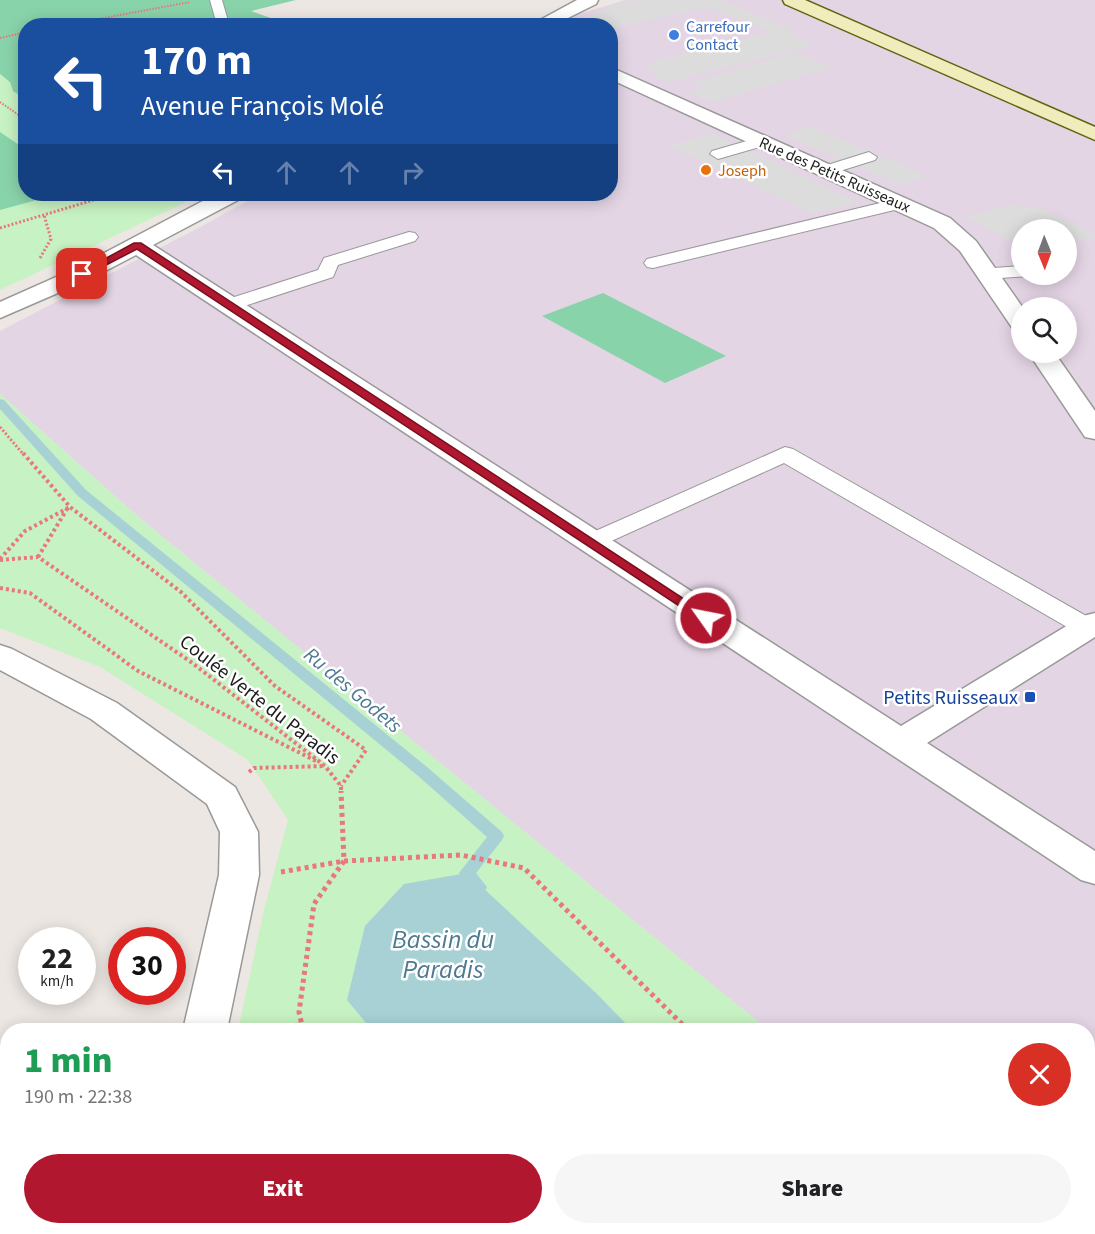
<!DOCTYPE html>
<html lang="en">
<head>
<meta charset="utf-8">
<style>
  :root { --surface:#fff; --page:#f6f6f6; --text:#202124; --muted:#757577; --accent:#b1172e }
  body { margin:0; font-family:"Source Sans 3",sans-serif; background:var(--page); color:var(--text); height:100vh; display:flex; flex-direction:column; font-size:22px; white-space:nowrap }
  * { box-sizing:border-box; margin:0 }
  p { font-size:20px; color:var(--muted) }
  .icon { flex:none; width:33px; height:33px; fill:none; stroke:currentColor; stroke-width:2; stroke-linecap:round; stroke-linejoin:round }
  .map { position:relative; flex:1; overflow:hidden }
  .drawer { position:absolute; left:0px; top:1023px; width:1095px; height:212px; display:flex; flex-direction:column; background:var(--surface); border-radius:24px 24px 0 0; box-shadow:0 3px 15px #0003 }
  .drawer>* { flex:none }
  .banner { position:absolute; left:18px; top:18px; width:600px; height:183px; border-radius:24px; box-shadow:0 3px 15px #0003; background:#1a4fa0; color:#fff; overflow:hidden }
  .needle { width:39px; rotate:179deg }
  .tools { position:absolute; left:1011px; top:219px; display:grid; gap:12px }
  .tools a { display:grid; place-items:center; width:66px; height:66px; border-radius:50%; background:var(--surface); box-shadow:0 3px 15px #0003; font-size:30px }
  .speed { position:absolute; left:18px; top:927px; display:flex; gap:12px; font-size:30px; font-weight:700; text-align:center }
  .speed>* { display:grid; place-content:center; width:78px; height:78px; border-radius:50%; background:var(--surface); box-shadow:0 3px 15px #0003; line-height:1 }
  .speed small { font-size:15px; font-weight:400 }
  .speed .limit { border:9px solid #d22; background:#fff; color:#111 }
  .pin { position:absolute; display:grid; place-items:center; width:51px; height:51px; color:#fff; margin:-26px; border-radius:12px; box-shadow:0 3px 9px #0006 }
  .me { position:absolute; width:66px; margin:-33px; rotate:303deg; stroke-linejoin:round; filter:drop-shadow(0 0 4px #0008) }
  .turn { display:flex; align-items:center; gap:21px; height:126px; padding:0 24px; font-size:27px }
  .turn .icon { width:78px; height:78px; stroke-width:2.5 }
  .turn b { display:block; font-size:42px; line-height:51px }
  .lanes { display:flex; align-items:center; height:57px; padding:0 24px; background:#0003; justify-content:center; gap:30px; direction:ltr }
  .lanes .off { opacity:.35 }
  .round { display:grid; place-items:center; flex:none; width:63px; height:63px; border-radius:32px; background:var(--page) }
  .headline { display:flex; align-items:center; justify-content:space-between; height:102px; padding:0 24px }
  h1 { font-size:36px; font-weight:800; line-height:45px; color:#1e9e55 }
  .button { display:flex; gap:12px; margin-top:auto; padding:12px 24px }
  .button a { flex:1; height:69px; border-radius:36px; background:var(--accent); color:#fff; font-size:24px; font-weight:800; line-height:69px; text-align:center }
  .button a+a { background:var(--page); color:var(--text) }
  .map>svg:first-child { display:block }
  .industrial { fill:#e4d5e4; fill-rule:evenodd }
  .park { fill:#c7f2c3 }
  .pitch { fill:#89d3ab }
  .parking { fill:#dcdcdc }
  .water { fill:#a7d1d5 }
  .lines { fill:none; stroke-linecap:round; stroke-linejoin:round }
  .stream { fill:#a7d1d5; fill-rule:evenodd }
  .service-casing { stroke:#999; stroke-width:2 }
  .minor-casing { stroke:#999; stroke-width:3 }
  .secondary-casing { stroke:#656111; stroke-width:3 }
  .path-far3 { stroke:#e9777c; stroke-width:2; stroke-dasharray:1.5 1.5; stroke-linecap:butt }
  .path-far2 { stroke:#e9777c; stroke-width:3; stroke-dasharray:2 2; stroke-linecap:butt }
  .path-far1 { stroke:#e9777c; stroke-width:4; stroke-dasharray:3 3; stroke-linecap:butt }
  .path { stroke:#e9777c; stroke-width:5; stroke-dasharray:4 4; stroke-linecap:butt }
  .service { fill:#fff; fill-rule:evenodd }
  .minor { fill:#fff; fill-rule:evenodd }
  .secondary { fill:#f1ecbb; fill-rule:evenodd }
  .route { fill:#b1172e; stroke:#730f1e; stroke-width:1.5 }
  .shop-dot { fill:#3f7fe0; stroke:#fff; stroke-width:2 }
  .food-dot { fill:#e8710a; stroke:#fff; stroke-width:2 }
  .transit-dot { fill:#1a4fb4; stroke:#fff; stroke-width:2 }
  .labels { text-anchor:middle; stroke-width:5; stroke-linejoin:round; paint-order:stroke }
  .far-shop-label { font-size:16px; fill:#366cbe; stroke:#fff; text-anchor:start }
  .far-food-label { font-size:16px; fill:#c56008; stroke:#fff; text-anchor:start }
  .far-street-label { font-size:16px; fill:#1c1c1c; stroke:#fff }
  .transit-label { font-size:20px; fill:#164399; stroke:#fff; text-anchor:end }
  .street-label { font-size:20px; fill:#1c1c1c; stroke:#fff }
  .water-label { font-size:21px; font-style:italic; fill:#4d7991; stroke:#fff }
  .near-water-label { font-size:26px; font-style:italic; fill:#4d7991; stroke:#fff }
</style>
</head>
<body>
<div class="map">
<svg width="1095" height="1234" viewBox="0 0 1095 1234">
  <rect width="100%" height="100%" fill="#ece7e2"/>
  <!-- industrial -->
  <path class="industrial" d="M625 0H1095V1234H1018L1009 1227H1088V1030H768L142 520 0 394V331L202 226 260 194H610V26L556 25 573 16ZM1022 230H1066V274H1022ZM1022 308H1066V352H1022Z"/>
  <!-- park -->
  <g class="park">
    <path d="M0 74 10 82 13 91 25 99 26 194H187L184 203 0 290Z"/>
    <path d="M0 394 142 520 768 1030H238L264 910 288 820 248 760 100 667 0 628Z"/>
    <path d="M341 1227H1009L1018 1234H347Z"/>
  </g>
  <!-- pitch -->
  <g class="pitch">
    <path d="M0 0H296L251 11 290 25 26 26 25 99 13 91 10 82 0 74Z"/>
    <path d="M0 132 25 149 26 194H59L0 210Z"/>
    <path d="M603 293 726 356 665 383 542 316Z"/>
  </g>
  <!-- parking -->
  <g class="parking">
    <path d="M635 0H721L788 28 801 39 814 45 669 82 658 77 645 64 772 32 706 7 611 29 610 26 592 25 581 19 608 9 605 7Z"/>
    <path d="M796 53 833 67 712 102 687 92 705 86 694 81Z"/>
    <path d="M812 127 928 176 900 185 784 135Z"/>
    <path d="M711 133 859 203 812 213 669 146Z"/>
    <path d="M1007 205 1040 208 1095 234V237L1067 244 1066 230H1022L1021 240 1013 242 965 217Z"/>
  </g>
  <!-- water -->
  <g class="water">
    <path d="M467 873 597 994 632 1030H372L347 1000 365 926 404 884Z"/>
    <path d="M587 1227H780L784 1234H605Z"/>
  </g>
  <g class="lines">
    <!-- stream -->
    <path class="stream" d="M0 399 4 400 86 490 427 767 502 832 504 836 502 840 476 873 487 887 485 891C472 895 465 883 459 873L487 837 417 775 78 496 0 409Z"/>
    <!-- service casing -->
    <g class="service-casing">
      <g id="service">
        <path d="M210 0H222L228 21 232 26 217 25Z"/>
        <path d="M764 136 772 141 770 144 718 159 710 154 712 151Z"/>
        <path d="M869 152 877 157 875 160 827 175 819 170 821 167Z"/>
        <path d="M901 198 907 199 910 203 907 207 653 268 647 267 644 263 647 259Z"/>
        <path d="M409 232 415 233 418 237 415 241 338 265 333 277 229 311 222 309 219 305 222 301 318 270 324 258Z"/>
        <path d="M1022 266V274L1029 276 987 279 980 277 978 273 980 269Z"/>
        <path d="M785 447 793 449 1095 621V634L1088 636 1079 634 784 463 598 547 590 549 582 547 578 542 582 537Z"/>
      </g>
    </g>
    <!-- minor casing -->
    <g class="minor-casing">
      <g id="minor">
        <path d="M577 0H598L596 4 552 26H529Z"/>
        <path d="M610 67 950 218 976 241 1023 308 1022 331 1013 329 960 251 934 228 610 79Z"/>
        <path d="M216 194H243L240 199 153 245 901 726 1083 616 1095 613V637L927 743 1095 851V884L1081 880 136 255 90 279 0 318V302L74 269Z"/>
        <path d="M1028 352H1054L1095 411V439L1085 437Z"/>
        <path d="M0 645 12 649 117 703 235 787 258 832 259 875 227 1030H183L219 875 220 832 207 804 91 719 0 670Z"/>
        <path d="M158 1227H208L206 1234H156Z"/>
      </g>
    </g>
    <!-- secondary casing -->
    <g class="secondary-casing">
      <path id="secondary" d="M783 0H805L1095 127V140L785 4Z"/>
    </g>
    <!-- path-far3 -->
    <g class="path-far3">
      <path d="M61 26 190 2"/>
      <path d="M0 38 26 32"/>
      <path d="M0 102 26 120"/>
      <path d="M102 197 113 194"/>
    </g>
    <!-- path-far2 -->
    <g class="path-far2">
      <path d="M0 228 107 196"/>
      <path d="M40 258 51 239 44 215"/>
      <path d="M0 427 24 455"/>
    </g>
    <!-- path-far1 -->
    <g class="path-far1">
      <path d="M23 453 70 507 181 592 275 686 366 750 341 786"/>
      <path d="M38 557 67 509"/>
      <path d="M0 559 25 531 70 507"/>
      <path d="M0 560 38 557 191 662 325 766 341 786V792"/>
      <path d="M0 588 30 593 138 671 316 761"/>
      <path d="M249 772 254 768 324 766"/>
    </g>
    <!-- path -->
    <g class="path">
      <path d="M281 872 344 861 461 855 524 868 688 1030"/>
      <path d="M303 1030 299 1012 314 904 344 861 341 791"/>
      <path d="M417 1227 424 1234"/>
      <path d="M952 1227 965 1234"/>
    </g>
    <!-- service -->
    <use href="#service" class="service"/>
    <!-- minor -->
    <use href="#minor" class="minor"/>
    <!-- secondary -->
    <use href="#secondary" class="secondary"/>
  </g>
  <!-- route -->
  <path class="route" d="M134 243H141L713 618 711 621H702L137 249 85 276 77 274Z"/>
  <!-- markers -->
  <circle class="shop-dot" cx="674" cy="35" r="6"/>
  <circle class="food-dot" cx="706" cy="170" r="6"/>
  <rect class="transit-dot" x="1024" y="691" width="12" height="12" rx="3"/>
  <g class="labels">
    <!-- far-shop labels -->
    <g class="far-shop-label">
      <text x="686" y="32">Carrefour<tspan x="686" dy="18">Contact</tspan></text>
    </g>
    <!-- far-food labels -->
    <g class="far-food-label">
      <text x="718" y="176">Joseph</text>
    </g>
    <!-- far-street labels -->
    <g class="far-street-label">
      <text transform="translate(835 174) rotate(24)" y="6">Rue des Petits Ruisseaux</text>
    </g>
    <!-- transit labels -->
    <g class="transit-label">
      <text x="1018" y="704">Petits Ruisseaux</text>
    </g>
    <!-- street labels -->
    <g class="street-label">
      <text transform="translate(260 699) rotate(38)" y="7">Coulée Verte du Paradis</text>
    </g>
    <!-- water labels -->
    <g class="water-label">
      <text transform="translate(353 690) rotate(40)" y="7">Ru des Godets</text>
    </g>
    <!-- near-water labels -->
    <g class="near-water-label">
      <text x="443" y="948">Bassin du<tspan x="443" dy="30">Paradis</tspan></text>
    </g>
  </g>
</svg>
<div class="tools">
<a><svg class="needle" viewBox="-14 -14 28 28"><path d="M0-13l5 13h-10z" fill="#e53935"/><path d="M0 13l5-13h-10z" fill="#757577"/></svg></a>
<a><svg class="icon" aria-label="search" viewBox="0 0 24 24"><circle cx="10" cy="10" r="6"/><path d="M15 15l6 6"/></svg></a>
</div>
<div class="speed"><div>22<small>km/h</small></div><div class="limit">30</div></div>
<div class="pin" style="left:82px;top:274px;background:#d93025"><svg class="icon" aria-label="arrive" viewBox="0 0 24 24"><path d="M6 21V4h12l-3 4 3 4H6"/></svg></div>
<svg class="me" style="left:706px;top:618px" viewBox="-20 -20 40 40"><circle r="17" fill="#b1172e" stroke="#fff" stroke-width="3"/><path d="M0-11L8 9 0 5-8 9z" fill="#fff"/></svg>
<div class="banner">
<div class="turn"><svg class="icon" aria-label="left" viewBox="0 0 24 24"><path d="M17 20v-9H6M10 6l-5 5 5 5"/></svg><div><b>170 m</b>Avenue François Molé</div></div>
<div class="lanes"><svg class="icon" aria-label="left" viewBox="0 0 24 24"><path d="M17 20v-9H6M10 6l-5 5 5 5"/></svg><svg class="icon off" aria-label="ahead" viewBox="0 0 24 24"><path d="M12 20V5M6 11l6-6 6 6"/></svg><svg class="icon off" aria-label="ahead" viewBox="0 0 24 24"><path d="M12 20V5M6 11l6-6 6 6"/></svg><svg class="icon off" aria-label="right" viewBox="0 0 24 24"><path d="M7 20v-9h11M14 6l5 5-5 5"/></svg></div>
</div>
<section class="drawer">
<div class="headline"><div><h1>1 min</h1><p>190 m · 22:38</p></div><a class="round" style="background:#d93025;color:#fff"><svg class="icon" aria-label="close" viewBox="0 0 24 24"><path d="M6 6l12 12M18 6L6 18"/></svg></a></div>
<div class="button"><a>Exit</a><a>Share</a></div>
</section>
</div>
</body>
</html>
